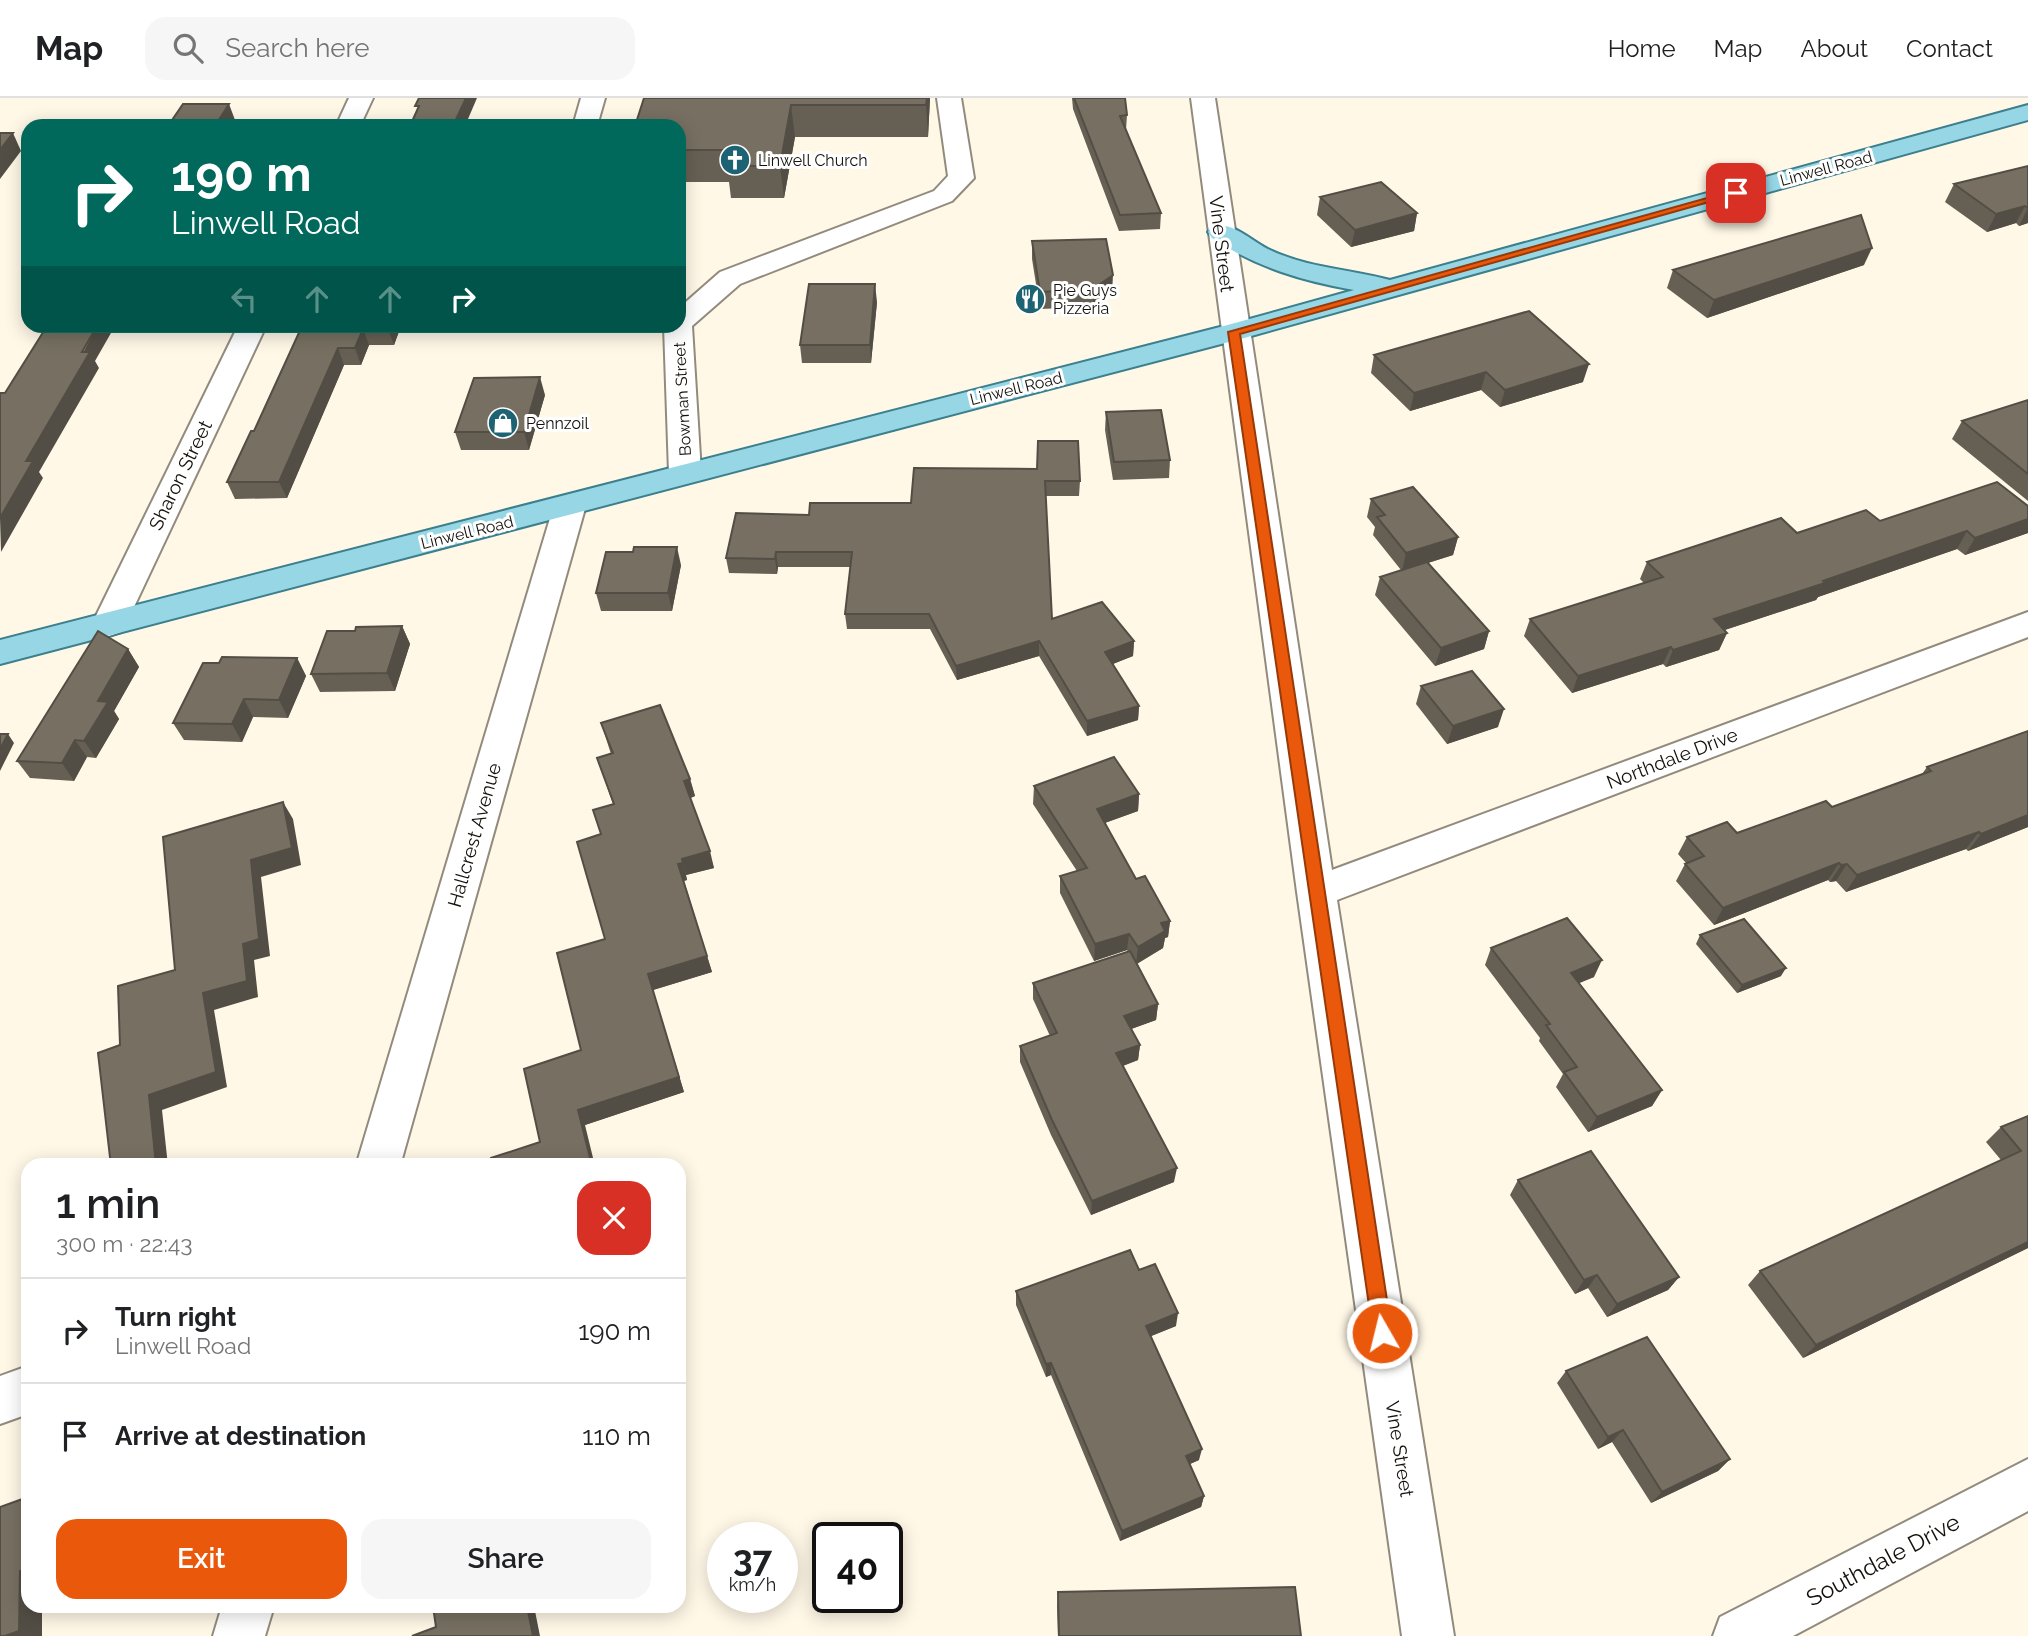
<!DOCTYPE html>
<html lang="en">
<head>
<meta charset="utf-8">
<style>
  :root { --surface:#fff; --page:#f6f6f6; --text:#202124; --muted:#757577; --line:#e0e0e0; --accent:#ea580c }
  body { margin:0; font-family:Raleway,sans-serif; background:var(--page); color:var(--text); height:100vh; display:flex; flex-direction:column; font-size:26px; white-space:nowrap }
  * { box-sizing:border-box; margin:0 }
  p { font-size:23px; color:var(--muted) }
  .icon { flex:none; width:38px; height:38px; fill:none; stroke:currentColor; stroke-width:2; stroke-linecap:round; stroke-linejoin:round }
  .map { position:relative; flex:1; overflow:hidden }
  .sheet { position:absolute; left:21px; top:1060px; width:665px; height:455px; display:flex; flex-direction:column; background:var(--surface); border-radius:21px; box-shadow:0 4px 18px #0003 }
  .sheet>* { flex:none }
  .guide { position:absolute; left:21px; top:21px; width:665px; height:214px; border-radius:21px; box-shadow:0 4px 18px #0003; background:#00695c; color:#fff; overflow:hidden }
  .speed { position:absolute; left:707px; top:1424px; display:flex; gap:14px; font-size:35px; font-weight:700; text-align:center }
  .speed>* { display:grid; place-content:center; width:91px; height:91px; border-radius:50%; background:var(--surface); box-shadow:0 4px 18px #0003; line-height:1 }
  .speed small { font-size:18px; font-weight:400 }
  .speed .limit { border:4px solid #111; border-radius:10px; background:#fff; color:#111 }
  .pin { position:absolute; display:grid; place-items:center; width:60px; height:60px; color:#fff; margin:-30px; border-radius:14px; box-shadow:0 4px 10px #0006 }
  .me { position:absolute; width:77px; margin:-38px; rotate:352deg; stroke-linejoin:round; filter:drop-shadow(0 0 5px #0008) }
  .turn { display:flex; align-items:center; gap:24px; height:147px; padding:0 35px; font-size:32px }
  .turn .icon { width:91px; height:91px; stroke-width:2.5 }
  .turn b { display:block; font-size:49px; line-height:60px }
  .lanes { display:flex; align-items:center; height:66px; padding:0 35px; background:#0003; justify-content:center; gap:35px; direction:ltr }
  .lanes .off { opacity:.35 }
  .round { display:grid; place-items:center; flex:none; width:74px; height:74px; border-radius:21px; background:var(--page) }
  .overview { display:flex; align-items:center; justify-content:space-between; height:119px; padding:0 35px }
  h1 { font-size:42px; font-weight:600; line-height:52px }
  .action { display:flex; gap:14px; margin-top:auto; padding:14px 35px }
  .action a { flex:1; height:80px; border-radius:21px; background:var(--accent); color:#fff; font-size:28px; font-weight:600; line-height:80px; text-align:center }
  .action a+a { background:var(--page); color:var(--text) }
  ul { padding:0; list-style:none }
  li { display:flex; align-items:center; gap:21px; height:105px; padding:0 35px; border-top:2px solid var(--line) }
  li div { flex:1 }
  li b { display:block; font-size:26px }
  li em { font-style:normal }
  header { display:flex; align-items:center; gap:42px; box-sizing:border-box; height:98px; padding:0 35px; background:var(--surface); border-bottom:2px solid var(--line) }
  header strong { font-size:33px }
  nav { display:flex; gap:38px; margin-inline-start:auto; font-size:24px }
  .search { width:490px; height:63px; background:var(--page); display:flex; align-items:center; gap:18px; box-sizing:border-box; padding:0 24px; border-radius:21px; color:var(--muted); font-size:26px }
  .map>svg:first-child { display:block }
  .lines { fill:none; stroke-linecap:round; stroke-linejoin:round }
  .minor-casing { stroke:#928b7d; stroke-width:4 }
  .major-casing { stroke:#3c7f8d; stroke-width:4 }
  .minor { fill:#fff; fill-rule:evenodd }
  .major { fill:#97d6e5; fill-rule:evenodd }
  .wall { fill:#666054 }
  .shaded-wall { fill:#534e45 }
  .building { fill:#777062; stroke:#534e45; stroke-width:2 }
  .route { fill:#ea580c; stroke:#983908; stroke-width:2 }
  .labels { text-anchor:middle; stroke-width:6; stroke-linejoin:round; paint-order:stroke }
  .far-poi-label { font-size:16px; fill:#14110c; stroke:#fff; text-anchor:start }
  .far-street-label { font-size:16px; fill:#14110c; stroke:#fff }
  .street-label { font-size:19px; fill:#14110c; stroke:#fff }
  .near-street-label { font-size:23px; fill:#14110c; stroke:#fff }
</style>
</head>
<body>
<header>
<strong>Map</strong>
<div class="search"><svg class="icon" aria-label="search" viewBox="0 0 24 24"><circle cx="10" cy="10" r="6"/><path d="M15 15l6 6"/></svg>Search here</div>
<nav><a>Home</a><a>Map</a><a>About</a><a>Contact</a></nav>
</header>
<div class="map">
<svg width="2028" height="1538" viewBox="0 0 2028 1538">
  <rect width="100%" height="100%" fill="#fff8e7"/>
  <g class="lines">
    <!-- minor casing -->
    <g class="minor-casing">
      <g id="minor">
        <path d="M349 0H373L360 28H336Z"/>
        <path d="M581 0H605L597 28H573Z"/>
        <path d="M937 0H961L974 80 952 103 740 186 692 228 701 375 696 382 685 385 674 382 669 375 664 228H679V210L720 174 934 93 948 78Z"/>
        <path d="M1191 0H1215L1332 772 2028 514V539L1337 802 1454 1538H1402L1297 794Z"/>
        <path d="M238 228H266L126 526 121 534 109 538 97 534 92 526Z"/>
        <path d="M570 397 581 400 586 407 400 1068H356L554 407 559 400Z"/>
        <path d="M28 1268V1316L0 1326V1278Z"/>
        <path d="M2028 1361V1413L1793 1538H1713L1720 1519Z"/>
        <path d="M222 1508H274L265 1538H213Z"/>
      </g>
    </g>
    <!-- major casing -->
    <g class="major-casing">
      <path id="major" d="M2028 7V22L1244 240 0 566V542L1224 228 1354 192C1302 183 1256 169 1212 140L1208 134 1212 128C1233 123 1251 143 1270 152 1308 170 1349 171 1390 182Z"/>
    </g>
    <!-- minor -->
    <use href="#minor" class="minor"/>
    <!-- major -->
    <use href="#major" class="major"/>
  </g>
  <!-- wall -->
  <g class="wall">
    <path d="M644 0H930L928 39H795L784 100H731L729 84H679V28Z"/>
    <path d="M1072 0H1125L1127 17 1126 32 1161 115 1160 131 1119 133 1073 11Z"/>
    <path d="M2028 68V125L2019 128 2016 125 1987 134 1945 104 1954 86Z"/>
    <path d="M1320 99 1417 115 1414 133 1351 149 1317 117Z"/>
    <path d="M1032 143 1112 195 1093 209 1040 211 1032 161Z"/>
    <path d="M1864 167 1707 220 1667 190 1673 172Z"/>
    <path d="M877 204 871 265H802L800 247Z"/>
    <path d="M302 228H401L394 247H369L361 267H344L287 400 235 401 227 384 254 333Z"/>
    <path d="M1374 257 1583 284 1500 309 1481 292 1410 313 1371 275Z"/>
    <path d="M545 297 529 352H461L455 334Z"/>
    <path d="M2028 302V403L1952 341 1962 323Z"/>
    <path d="M1106 314 1170 362 1169 380 1113 382 1105 332Z"/>
    <path d="M1037 371 1080 383 1079 398H1045L1052 521 1134 543 1133 558 1113 566 1139 608 1138 622 1087 638 1039 558 957 582 930 531H847L845 516 850 469H778L777 476 729 475 726 460 809 417 911 405Z"/>
    <path d="M1371 401 1458 439 1453 457 1428 465 1489 533 1484 551 1435 568 1375 497 1380 479 1401 472 1373 437 1375 429 1367 419Z"/>
    <path d="M2028 408V435L1965 457 1957 451 1818 499 1816 502 1725 532 1727 535 1719 552 1666 569 1663 566 1572 595 1524 538 1530 521 1644 485 1640 481 1647 464 1797 435 1880 423Z"/>
    <path d="M681 467 672 513H601L596 495Z"/>
    <path d="M402 528 410 546 395 593 320 594 311 576 355 533Z"/>
    <path d="M128 551 139 569 114 613 119 621 96 660 87 659 74 683 30 680 17 663Z"/>
    <path d="M297 560 306 578 288 620 253 619 242 644 184 642 173 625 219 565Z"/>
    <path d="M1421 588 1498 629 1447 646 1416 606Z"/>
    <path d="M601 625 690 681 695 698 691 700 714 770 686 777 687 782 684 783 712 874 653 892 684 994 585 1027 540 1044 581 952 605 841 601 736 613 706 597 660 611 656Z"/>
    <path d="M2028 633V729L1968 753 1966 751 1846 794 1836 783 1830 784 1828 782 1714 827 1676 783 1685 766 1686 765 1678 756 1687 739 1737 735 1832 709 1922 676 1927 669Z"/>
    <path d="M1034 688 1139 696 1138 713 1105 725 1136 781 1170 823 1168 839 1165 840 1163 850 1137 866 1158 906 1156 922 1131 931 1140 947 1138 962 1123 968 1174 1084 1091 1117 1051 1037 1020 964V948L1050 938 1033 901V885L1128 854 1127 852 1094 863 1060 795V778L1077 773 1033 706Z"/>
    <path d="M1700 837 1781 878 1737 895 1696 846Z"/>
    <path d="M1491 850 1594 879 1578 885 1662 992 1652 1008 1588 1034 1556 989 1563 976 1539 943 1540 940 1485 867Z"/>
    <path d="M2028 1018V1150L1803 1260 1748 1187 1760 1173 2001 1062 1986 1044 2001 1029Z"/>
    <path d="M1518 1082 1679 1179 1668 1192 1607 1219 1588 1190 1575 1196 1510 1097Z"/>
    <path d="M1139 1172 1176 1228 1151 1238 1199 1362 1190 1366 1204 1398 1201 1409 1120 1443 1051 1277 1046 1279 1016 1207V1193Z"/>
    <path d="M1566 1273 1730 1361 1718 1373 1651 1405 1612 1344 1598 1351 1557 1285Z"/>
    <path d="M1058 1494 1301 1538H1058L1057 1508Z"/>
  </g>
  <!-- shaded-wall -->
  <g class="shaded-wall">
    <path d="M466 0H477L465 28H453Z"/>
    <path d="M927 0H930L928 39 926 7Z"/>
    <path d="M229 6 235 22 231 28H215Z"/>
    <path d="M791 7 795 39 784 100 780 68Z"/>
    <path d="M13 35 21 53 0 81V52Z"/>
    <path d="M2025 108 2016 125 1987 134 1996 116Z"/>
    <path d="M2028 110V125L2019 128Z"/>
    <path d="M1417 115 1414 133 1351 149 1355 132Z"/>
    <path d="M1872 150 1864 167 1707 220 1714 202Z"/>
    <path d="M1113 177 1112 195 1093 209V191Z"/>
    <path d="M875 186 877 204 871 265 870 247Z"/>
    <path d="M97 228H115L95 263 99 270 39 374 43 380 1 454 0 420 26 363Z"/>
    <path d="M389 228H401L394 247 388 231Z"/>
    <path d="M363 231 369 247 361 267 355 250Z"/>
    <path d="M338 250 344 267 287 400 279 384Z"/>
    <path d="M1589 266 1583 284 1500 309 1505 292Z"/>
    <path d="M1486 274 1481 292 1410 313 1414 295Z"/>
    <path d="M540 279 545 297 529 352 524 334Z"/>
    <path d="M2028 421V435L1965 457 1975 440Z"/>
    <path d="M1967 433 1957 451 1818 499 1816 502 1706 538 1714 521Z"/>
    <path d="M1458 439 1453 457 1402 473 1406 455Z"/>
    <path d="M677 449 681 467 672 513 668 495Z"/>
    <path d="M776 454 778 469 777 476 775 461Z"/>
    <path d="M402 528 410 546 395 593 387 575Z"/>
    <path d="M1489 533 1484 551 1435 568 1441 550Z"/>
    <path d="M1727 535 1719 552 1666 569 1673 552Z"/>
    <path d="M1039 543V558L957 582 956 568Z"/>
    <path d="M1134 543 1133 558 1105 569V554Z"/>
    <path d="M1671 549 1663 566 1572 595 1578 578Z"/>
    <path d="M128 551 139 569 114 613 119 621 96 660 84 643 98 603Z"/>
    <path d="M297 560 306 578 288 620 279 602Z"/>
    <path d="M244 601 253 619 242 644 232 626Z"/>
    <path d="M1139 608 1138 622 1087 638V623Z"/>
    <path d="M1504 611 1498 629 1447 646 1453 628Z"/>
    <path d="M8 636 14 645 0 673V651Z"/>
    <path d="M75 642 87 659 74 683 62 665Z"/>
    <path d="M690 681 695 698 689 700 684 683Z"/>
    <path d="M1139 696 1138 713 1096 728 1097 711Z"/>
    <path d="M283 704 293 721 301 767 261 779 270 858 254 862 258 899 214 912 227 989 162 1012 168 1068H156L149 997 203 895 243 846 251 762Z"/>
    <path d="M2028 717V729L1968 753 1981 736Z"/>
    <path d="M1979 734 1966 751 1846 794 1857 777Z"/>
    <path d="M710 753 714 770 686 777 682 761Z"/>
    <path d="M683 765 687 782 683 783 678 766Z"/>
    <path d="M1839 765 1828 782 1714 827 1723 810Z"/>
    <path d="M1847 766 1836 783 1830 784 1841 767Z"/>
    <path d="M1170 823 1168 839 1165 840 1163 850 1136 866 1138 849 1161 825Z"/>
    <path d="M1129 836 1127 852 1094 863 1095 846Z"/>
    <path d="M707 858 712 874 653 892 684 994 585 1027 595 1068H592L578 1012 648 876Z"/>
    <path d="M1602 862 1594 879 1563 892 1571 875Z"/>
    <path d="M1786 870 1781 878 1737 895 1742 887Z"/>
    <path d="M1158 906 1156 922 1123 934 1124 918Z"/>
    <path d="M1140 947 1138 962 1114 971 1116 955Z"/>
    <path d="M1662 992 1652 1008 1588 1034 1597 1019Z"/>
    <path d="M1177 1070 1174 1084 1091 1117 1092 1103Z"/>
    <path d="M2028 1144V1150L1803 1260 1816 1247Z"/>
    <path d="M1597 1177 1588 1190 1575 1196 1584 1182Z"/>
    <path d="M1679 1179 1668 1192 1607 1219 1617 1206Z"/>
    <path d="M1178 1215 1176 1228 1144 1241 1146 1228Z"/>
    <path d="M1051 1265V1277L1046 1279V1266Z"/>
    <path d="M1623 1332 1612 1344 1598 1351 1608 1339Z"/>
    <path d="M1202 1351 1199 1362 1183 1369 1186 1358Z"/>
    <path d="M1730 1361 1718 1373 1651 1405 1662 1394Z"/>
    <path d="M1204 1398 1201 1409 1120 1443 1122 1433Z"/>
    <path d="M28 1471V1508H42V1538H5L20 1473Z"/>
    <path d="M527 1508H534L540 1538H533Z"/>
  </g>
  <!-- building -->
  <g class="building">
    <path d="M419 0H466L453 28H410L419 8H415Z"/>
    <path d="M644 0H927L926 7H791L780 68H726L730 52H679V28H635Z"/>
    <path d="M1074 0H1125L1127 17 1120 18 1161 115 1120 117Z"/>
    <path d="M183 6H229L215 28H168Z"/>
    <path d="M0 35H13L0 52Z"/>
    <path d="M2028 68V110L2025 108 1996 116 1954 86Z"/>
    <path d="M1381 84 1417 115 1355 132 1320 99Z"/>
    <path d="M1861 117 1872 150 1714 202 1673 172Z"/>
    <path d="M1106 141 1113 177 1093 191 1040 194 1032 143Z"/>
    <path d="M809 186H875L870 247H800Z"/>
    <path d="M1529 213 1589 266 1505 292 1486 274 1414 295 1374 257Z"/>
    <path d="M47 228H97L82 254H90L26 363H33L0 420V295H5Z"/>
    <path d="M302 228H389L388 231H363L355 250H338L279 384H227L251 333H254Z"/>
    <path d="M540 279 524 334H455L474 280Z"/>
    <path d="M2028 302V376L1962 323Z"/>
    <path d="M1161 312 1170 362 1114 364 1106 314Z"/>
    <path d="M1038 343H1078L1080 383H1045L1052 521 1102 504 1134 543 1105 554 1139 608 1087 623 1039 543 956 568 929 516H845L852 454H776L775 461 726 460 736 415 809 417 810 405H911L914 370 1037 371Z"/>
    <path d="M1997 384 2028 408V421L1975 440 1967 433 1823 483 1825 485 1714 521 1727 535 1673 552 1671 549 1578 578 1530 521 1663 479 1647 464 1781 420 1797 435 1866 412 1880 423Z"/>
    <path d="M1413 389 1458 439 1406 455 1377 419 1385 417 1371 401Z"/>
    <path d="M634 449H677L668 495H596L606 454H633Z"/>
    <path d="M1427 464 1489 533 1441 550 1380 479Z"/>
    <path d="M402 528 387 575 311 576 327 533H355L356 529Z"/>
    <path d="M98 533 128 551 98 603 108 604 84 643 75 642 62 665 17 663Z"/>
    <path d="M222 559 297 560 279 602 244 601 232 626 173 625 203 565H219Z"/>
    <path d="M1472 573 1504 611 1453 628 1421 588Z"/>
    <path d="M660 607 690 681 684 683 710 753 682 761 683 765 678 766 707 858 648 876 679 979 578 1012 592 1068H493L491 1060 540 1044 524 971 581 952 557 855 605 841 577 744 601 736 593 712 614 706 597 660 613 655 601 625Z"/>
    <path d="M2028 633V717L1981 736 1979 734 1857 777 1847 766 1841 767 1839 765 1723 810 1685 766 1704 758 1687 739 1727 724 1737 735 1826 703 1832 709 1931 673 1927 669Z"/>
    <path d="M0 636H8L0 651Z"/>
    <path d="M1114 659 1139 696 1097 711 1136 781 1145 778 1170 823 1161 825 1165 833 1138 849 1129 836 1095 846 1060 778 1087 770 1034 688Z"/>
    <path d="M283 704 292 750 251 762 259 841 243 846 247 883 203 895 216 974 149 997 156 1068H111L98 955 120 947 118 888 175 872 163 739Z"/>
    <path d="M1567 820 1602 862 1571 875 1662 992 1597 1019 1564 974 1577 969 1546 927 1550 926 1491 850Z"/>
    <path d="M1744 821 1786 870 1742 887 1700 837Z"/>
    <path d="M1130 853 1158 906 1124 918 1140 947 1116 955 1177 1070 1092 1103 1052 1022 1020 948 1057 935 1033 885Z"/>
    <path d="M2028 1018V1144L1816 1247 1760 1173 2021 1053 2001 1029Z"/>
    <path d="M1591 1053 1679 1179 1617 1206 1597 1177 1584 1182 1518 1082Z"/>
    <path d="M1130 1152 1139 1172 1155 1166 1178 1215 1146 1228 1202 1351 1186 1358 1204 1398 1122 1433 1051 1265 1046 1266 1016 1193Z"/>
    <path d="M1647 1239 1730 1361 1662 1394 1623 1332 1608 1339 1566 1273Z"/>
    <path d="M28 1399V1471L20 1473 19 1533 5 1538H0V1409Z"/>
    <path d="M1295 1489 1301 1538H1059L1058 1494Z"/>
    <path d="M433 1508H527L533 1538H412L436 1529Z"/>
  </g>
  <!-- route -->
  <path class="route" d="M1732 93 1741 95 1240 236 1392 1235 1389 1241 1382 1244 1375 1241 1373 1235 1228 234Z"/>
  <!-- icons -->
  <defs>
    <g id="church-disc" transform="scale(1.575)"><circle r="9.5" fill="#1d6373" stroke="#fff"/><path d="M-1.2-6h2.4v3.5h3.3v2.4h-3.3V6h-2.4V-.1h-3.3v-2.4h3.3Z" fill="#fff"/></g>
    <g id="restaurant-disc" transform="scale(1.575)"><circle r="9.5" fill="#1d6373" stroke="#fff"/><path d="M-5-6h1v4h1v-4h1v4h1v-4h1v5L-1.5 .5V6h-2V.5L-5-1ZM5-6V6H3V1.5H1.5Q1.5-4 5-6Z" fill="#fff"/></g>
    <g id="shop-disc" transform="scale(1.575)"><circle r="9.5" fill="#1d6373" stroke="#fff"/><path d="M-5-2.5h2.3a2.7 3.5 0 0 1 5.4 0H5L5.5 6h-11ZM-1.5-2.5h3a1.5 2.3 0 0 0-3 0Z" fill="#fff"/></g>
  </defs>
  <g fill-rule="evenodd">
    <use href="#church-disc" x="735" y="62"/>
    <use href="#restaurant-disc" x="1030" y="201"/>
    <use href="#shop-disc" x="503" y="325"/>
  </g>
  <g class="labels">
    <!-- far-poi labels -->
    <g class="far-poi-label">
      <text x="758" y="68">Linwell Church</text>
      <text x="1053" y="198">Pie Guys<tspan x="1053" dy="18">Pizzeria</tspan></text>
      <text x="526" y="331">Pennzoil</text>
    </g>
    <!-- far-street labels -->
    <g class="far-street-label">
      <text transform="translate(1826 70) rotate(-15)" y="6">Linwell Road</text>
      <text transform="translate(1016 290) rotate(-14)" y="6">Linwell Road</text>
      <text transform="translate(682 301) rotate(-93)" y="6">Bowman Street</text>
      <text transform="translate(467 434) rotate(-14)" y="6">Linwell Road</text>
    </g>
    <!-- street labels -->
    <g class="street-label">
      <text transform="translate(1222 146) rotate(83)" y="7">Vine Street</text>
      <text transform="translate(180 377) rotate(-64)" y="7">Sharon Street</text>
      <text transform="translate(1672 660) rotate(-21)" y="7">Northdale Drive</text>
      <text transform="translate(474 737) rotate(-74)" y="7">Hallcrest Avenue</text>
      <text transform="translate(1400 1351) rotate(81)" y="7">Vine Street</text>
    </g>
    <!-- near-street labels -->
    <g class="near-street-label">
      <text transform="translate(1883 1462) rotate(-28)" y="8">Southdale Drive</text>
    </g>
  </g>
</svg>
<div class="speed"><div>37<small>km/h</small></div><div class="limit">40</div></div>
<div class="pin" style="left:1736px;top:95px;background:#d93025"><svg class="icon" aria-label="arrive" viewBox="0 0 24 24"><path d="M6 21V4h12l-3 4 3 4H6"/></svg></div>
<svg class="me" style="left:1382px;top:1235px" viewBox="-20 -20 40 40"><circle r="17" fill="#ea580c" stroke="#fff" stroke-width="3"/><path d="M0-11L8 9 0 5-8 9z" fill="#fff"/></svg>
<div class="guide">
<div class="turn"><svg class="icon" aria-label="right" viewBox="0 0 24 24"><path d="M7 20v-9h11M14 6l5 5-5 5"/></svg><div><b>190 m</b>Linwell Road</div></div>
<div class="lanes"><svg class="icon off" aria-label="left" viewBox="0 0 24 24"><path d="M17 20v-9H6M10 6l-5 5 5 5"/></svg><svg class="icon off" aria-label="ahead" viewBox="0 0 24 24"><path d="M12 20V5M6 11l6-6 6 6"/></svg><svg class="icon off" aria-label="ahead" viewBox="0 0 24 24"><path d="M12 20V5M6 11l6-6 6 6"/></svg><svg class="icon" aria-label="right" viewBox="0 0 24 24"><path d="M7 20v-9h11M14 6l5 5-5 5"/></svg></div>
</div>
<section class="sheet">
<div class="overview"><div><h1>1 min</h1><p>300 m · 22:43</p></div><a class="round" style="background:#d93025;color:#fff"><svg class="icon" aria-label="close" viewBox="0 0 24 24"><path d="M6 6l12 12M18 6L6 18"/></svg></a></div>
<ul>
<li><svg class="icon" aria-label="right" viewBox="0 0 24 24"><path d="M7 20v-9h11M14 6l5 5-5 5"/></svg><div><b>Turn right</b><p>Linwell Road</p></div><em>190 m</em></li>
<li><svg class="icon" aria-label="arrive" viewBox="0 0 24 24"><path d="M6 21V4h12l-3 4 3 4H6"/></svg><div><b>Arrive at destination</b></div><em>110 m</em></li>
</ul>
<div class="action"><a>Exit</a><a>Share</a></div>
</section>
</div>
</body>
</html>
